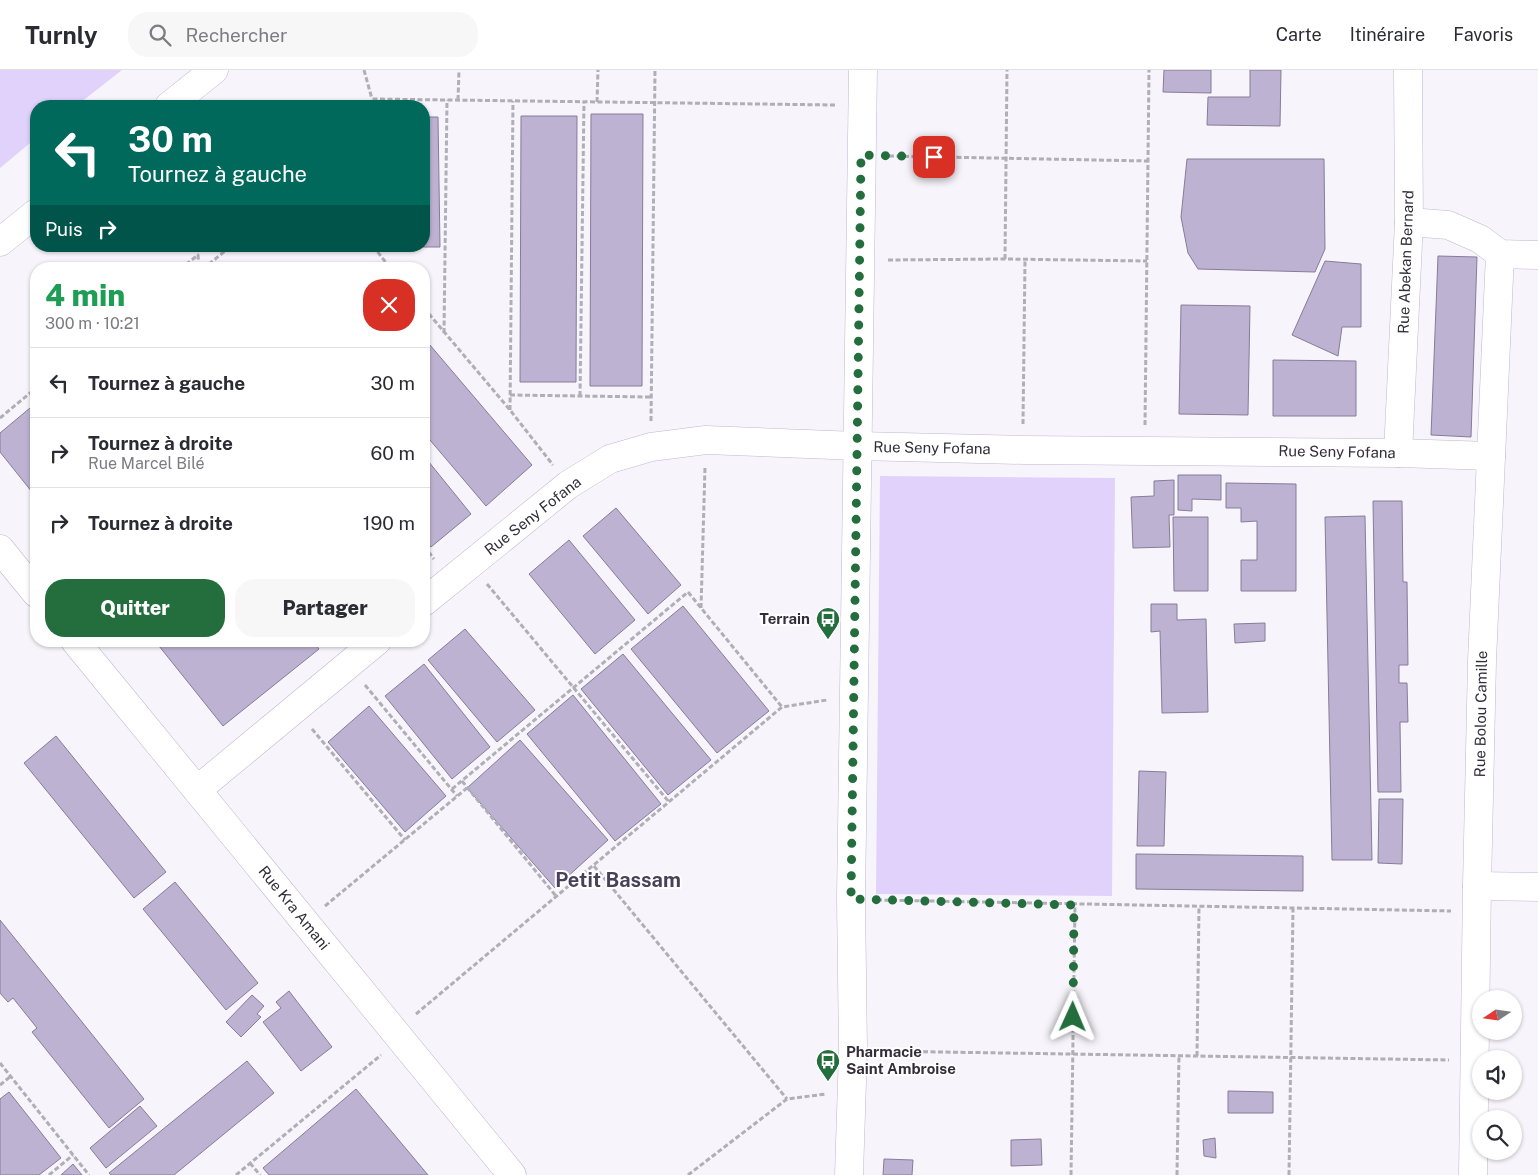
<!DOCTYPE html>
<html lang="fr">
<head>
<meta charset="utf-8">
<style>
  :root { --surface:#fff; --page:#f7f7f7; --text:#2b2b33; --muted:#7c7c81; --line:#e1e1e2; --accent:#236e3c }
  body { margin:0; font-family:"Public Sans",sans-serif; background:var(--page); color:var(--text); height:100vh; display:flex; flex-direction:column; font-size:19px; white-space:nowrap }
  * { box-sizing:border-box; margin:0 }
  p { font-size:16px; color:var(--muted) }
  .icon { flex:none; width:28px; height:28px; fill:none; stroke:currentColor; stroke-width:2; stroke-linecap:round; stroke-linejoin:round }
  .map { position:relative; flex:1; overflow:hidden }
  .side { position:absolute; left:30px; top:192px; width:400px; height:385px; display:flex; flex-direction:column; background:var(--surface); border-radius:20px; box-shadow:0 1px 4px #0004 }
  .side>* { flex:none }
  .hud { position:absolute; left:30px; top:30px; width:400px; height:152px; border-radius:20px; box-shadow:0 1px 4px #0004; background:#00695c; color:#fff; overflow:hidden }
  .needle { width:32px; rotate:257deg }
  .controls { position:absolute; left:1472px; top:920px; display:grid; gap:10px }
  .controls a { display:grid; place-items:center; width:50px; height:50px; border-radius:50%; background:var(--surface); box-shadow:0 1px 4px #0004; font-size:25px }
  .pin { position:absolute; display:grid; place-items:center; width:42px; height:42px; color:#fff; margin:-21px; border-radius:10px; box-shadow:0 2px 8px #0006 }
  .me { position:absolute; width:55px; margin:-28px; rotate:1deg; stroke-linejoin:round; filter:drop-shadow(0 0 4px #0008) }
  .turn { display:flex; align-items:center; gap:18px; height:105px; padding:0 15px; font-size:22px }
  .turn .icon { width:65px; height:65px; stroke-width:2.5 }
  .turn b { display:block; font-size:35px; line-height:42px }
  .then { display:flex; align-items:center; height:48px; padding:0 15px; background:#0003; gap:10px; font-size:19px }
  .round { display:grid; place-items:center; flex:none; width:52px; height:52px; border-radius:20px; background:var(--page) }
  .summary { display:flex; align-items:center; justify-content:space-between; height:85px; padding:0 15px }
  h1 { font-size:30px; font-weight:800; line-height:38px; color:#1e9e55 }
  .primary-button { display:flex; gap:10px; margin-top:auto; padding:10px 15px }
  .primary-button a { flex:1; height:58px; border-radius:20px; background:var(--accent); color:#fff; font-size:20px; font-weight:800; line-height:58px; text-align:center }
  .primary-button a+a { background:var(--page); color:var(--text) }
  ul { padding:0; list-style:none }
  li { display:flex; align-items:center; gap:15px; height:70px; padding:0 15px; border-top:1px solid var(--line) }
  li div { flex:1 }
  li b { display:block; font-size:19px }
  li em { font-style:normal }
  header { display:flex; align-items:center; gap:30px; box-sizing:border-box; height:70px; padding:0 25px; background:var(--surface); border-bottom:1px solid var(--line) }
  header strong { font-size:24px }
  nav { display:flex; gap:28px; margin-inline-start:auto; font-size:18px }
  .search { width:350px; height:45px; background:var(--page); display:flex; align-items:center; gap:12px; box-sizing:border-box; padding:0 18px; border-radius:20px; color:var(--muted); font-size:19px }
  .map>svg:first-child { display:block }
  .green { fill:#e0d2fb }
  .building { fill:#bdb2d1; stroke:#867c99 }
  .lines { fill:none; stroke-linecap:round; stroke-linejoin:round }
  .minor-casing { stroke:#c0b6d4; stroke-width:29 }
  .path { stroke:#b0aeb6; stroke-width:3; stroke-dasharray:5 2.5; stroke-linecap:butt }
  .minor { stroke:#fff; stroke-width:28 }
  .route { stroke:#236e3c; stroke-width:9; stroke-dasharray:0 16.2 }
  .labels { text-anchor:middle; stroke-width:4; stroke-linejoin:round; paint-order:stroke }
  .street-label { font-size:15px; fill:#322e3a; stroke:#fff }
  .poi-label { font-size:15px; font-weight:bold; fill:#322e3a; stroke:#fff; text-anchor:end }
  .district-label { font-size:20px; font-weight:bold; fill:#4a405a; stroke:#fff }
</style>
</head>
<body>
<header>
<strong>Turnly</strong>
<div class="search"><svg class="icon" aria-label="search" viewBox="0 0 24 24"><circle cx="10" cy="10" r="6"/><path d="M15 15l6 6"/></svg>Rechercher</div>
<nav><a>Carte</a><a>Itinéraire</a><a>Favoris</a></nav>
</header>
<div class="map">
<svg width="1538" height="1105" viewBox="0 0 1538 1105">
  <rect width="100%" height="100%" fill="#f7f5fb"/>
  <!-- green -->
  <g class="green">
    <path d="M0 0H122L76 36H36V68L0 98Z"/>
    <path d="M880 406 1115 408 1112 826 876 824Z"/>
  </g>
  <!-- building -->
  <g class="building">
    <path d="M1164 0H1211V23L1163 22Z"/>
    <path d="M1250 0H1281L1280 56 1207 55 1208 27H1250Z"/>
    <path d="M591 44H643L642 316H590Z"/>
    <path d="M521 46H577L576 312H520Z"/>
    <path d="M424 47H438L440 177H386L424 176Z"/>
    <path d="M1187 89H1324L1325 179 1315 202 1198 199 1188 183 1181 147Z"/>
    <path d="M1438 186 1477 187 1471 367 1431 365Z"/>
    <path d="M1325 191 1361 194V257H1342L1338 286 1292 265Z"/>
    <path d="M1181 235 1250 236 1248 345 1179 344Z"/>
    <path d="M424 268 532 395 486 436 424 363Z"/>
    <path d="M1273 290 1356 291V346H1273Z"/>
    <path d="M36 333V427L0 382V363Z"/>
    <path d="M424 386 471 444 431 477 424 468Z"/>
    <path d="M1178 405H1221V430L1192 429V441L1178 440Z"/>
    <path d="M1174 410V445H1169L1170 477 1133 478 1131 427 1154 426V411Z"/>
    <path d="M1226 413 1296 414V521H1241V490H1257V451L1241 452V438H1226Z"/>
    <path d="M1373 431H1402L1403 512H1407L1408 595H1399V613H1407L1408 652H1400L1401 722H1378Z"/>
    <path d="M616 438 681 515 648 544 583 466Z"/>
    <path d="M1365 446 1372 790H1332L1325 447Z"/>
    <path d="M1173 447H1208V521H1174Z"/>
    <path d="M569 470 635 550 595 584 529 504Z"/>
    <path d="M1151 534H1177V550L1206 549 1208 642 1162 643 1160 561 1151 562Z"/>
    <path d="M683 536 769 641 717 683 631 579Z"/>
    <path d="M1265 553V571L1235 573 1234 554Z"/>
    <path d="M465 559 535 640 497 672 428 590Z"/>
    <path d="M155 571H313L319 579 223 656Z"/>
    <path d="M623 584 711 690 668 725 581 619Z"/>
    <path d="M424 594 490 677 452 709 385 626Z"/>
    <path d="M573 625 661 734 615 771 527 664Z"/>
    <path d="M369 636 446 726 405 762 328 672Z"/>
    <path d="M56 666 166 802 134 828 24 693Z"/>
    <path d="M520 670 608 770 555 818 467 718Z"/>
    <path d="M1139 701 1166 702 1164 776H1137Z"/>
    <path d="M1379 729H1403L1402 794 1378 793Z"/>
    <path d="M1136 784 1303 786V821L1136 819Z"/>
    <path d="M175 812 258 913 226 940 143 839Z"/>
    <path d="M0 850 144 1029 109 1058 32 962 37 958 13 928 8 932 0 923Z"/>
    <path d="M289 921 332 977 301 1001 263 952 281 938 276 932Z"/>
    <path d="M252 925 264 936 257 944 261 947 241 967 226 952Z"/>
    <path d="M247 991 274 1023 174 1105H111L109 1103Z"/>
    <path d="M356 1019 428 1105H269L263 1098Z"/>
    <path d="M1228 1021 1273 1022V1043H1228Z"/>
    <path d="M9 1022 61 1088 39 1105H0V1029Z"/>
    <path d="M140 1036 157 1056 106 1098 90 1078Z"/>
    <path d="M1215 1068 1216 1088 1204 1086 1203 1070Z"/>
    <path d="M1041 1069 1042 1095 1011 1096V1070Z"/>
    <path d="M884 1089 913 1090 912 1105H883Z"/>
    <path d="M73 1094 82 1105H61Z"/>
  </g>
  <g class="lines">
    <!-- minor casing -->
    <g class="minor-casing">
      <g id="minor">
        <path d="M169 36 214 0"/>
        <path d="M1409 152 1448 155 1480 169 1500 184 1538 185"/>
        <path d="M0 172 36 143"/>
        <path d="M1398 383 1409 152 1408 0"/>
        <path d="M0 479 36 523"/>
        <path d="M424 532 568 415 610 389 651 377 706 370 858 376 1023 380 1398 383 1491 386"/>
        <path d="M75 571 512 1105"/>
        <path d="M197 720 377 571"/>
        <path d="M1477 816 1538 817"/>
        <path d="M849 1105 853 980 851 829 863 0"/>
        <path d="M1473 1105 1477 816 1482 591 1500 184"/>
      </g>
    </g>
    <!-- path -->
    <g class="path">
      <path d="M364 0 372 29"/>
      <path d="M458 30 459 0"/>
      <path d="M597 32 598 0"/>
      <path d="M372 36V29L836 35"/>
      <path d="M889 86 1148 91"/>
      <path d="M373 176 391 199"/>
      <path d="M1005 189 1007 0"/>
      <path d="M888 190 1005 189 1147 191"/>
      <path d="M180 199 198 185 199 199"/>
      <path d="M203 199 231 176"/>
      <path d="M424 238 510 340 553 395"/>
      <path d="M444 263 447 30"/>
      <path d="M510 325 651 327"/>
      <path d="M580 326 584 32"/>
      <path d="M510 340 513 31"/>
      <path d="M0 348 36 318"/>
      <path d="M651 351 655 0"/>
      <path d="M1023 354 1025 189"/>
      <path d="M1145 355 1149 0"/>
      <path d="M424 476 434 489"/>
      <path d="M487 514 669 732"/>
      <path d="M701 538 705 397"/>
      <path d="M365 615 457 726"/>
      <path d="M312 659 405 770"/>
      <path d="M462 711 556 826"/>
      <path d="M452 719 688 522 782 637"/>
      <path d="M594 796 787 1029"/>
      <path d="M877 830 1451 841"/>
      <path d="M325 836 467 718"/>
      <path d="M416 944 782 637 827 630"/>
      <path d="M878 981 1449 990"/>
      <path d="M1197 986 1199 837"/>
      <path d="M0 993 89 1105"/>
      <path d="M0 1015 11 1006"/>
      <path d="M250 1093 260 1105"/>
      <path d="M49 1105 73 1085"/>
      <path d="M236 1105 381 985"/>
      <path d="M688 1105 787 1029 826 1024"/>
      <path d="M1071 1105 1075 835"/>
      <path d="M1177 1105 1179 986"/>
      <path d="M1289 1105 1293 839"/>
    </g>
    <!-- minor -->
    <use href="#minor" class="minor"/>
  </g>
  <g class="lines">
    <!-- route -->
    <path class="route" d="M934 87 861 85 851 829 1074 835 1073 947"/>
  </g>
  <!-- icons -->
  <defs>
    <g id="bus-pin" transform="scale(1.25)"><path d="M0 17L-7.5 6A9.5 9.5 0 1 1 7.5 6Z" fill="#236e3c" stroke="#fff"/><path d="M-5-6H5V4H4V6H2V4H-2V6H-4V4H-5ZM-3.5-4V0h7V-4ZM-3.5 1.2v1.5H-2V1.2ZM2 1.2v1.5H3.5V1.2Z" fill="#fff"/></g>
  </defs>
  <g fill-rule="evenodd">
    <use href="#bus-pin" x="828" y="549"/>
    <use href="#bus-pin" x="828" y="991"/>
  </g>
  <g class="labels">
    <!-- street labels -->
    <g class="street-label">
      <text transform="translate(1406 192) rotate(-88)" y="5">Rue Abekan Bernard</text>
      <text transform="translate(932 378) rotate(1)" y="5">Rue Seny Fofana</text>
      <text transform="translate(1337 382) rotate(1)" y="5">Rue Seny Fofana</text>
      <text transform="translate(533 446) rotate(-38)" y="5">Rue Seny Fofana</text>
      <text transform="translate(1481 644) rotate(-89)" y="5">Rue Bolou Camille</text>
      <text transform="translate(294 838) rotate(51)" y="5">Rue Kra Amani</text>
    </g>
    <!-- poi labels -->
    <g class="poi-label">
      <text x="810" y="554">Terrain</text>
      <text x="846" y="987" text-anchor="start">Pharmacie<tspan x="846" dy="17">Saint Ambroise</tspan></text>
    </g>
    <!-- district labels -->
    <g class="district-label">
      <text x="618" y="817">Petit Bassam</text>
    </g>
  </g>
</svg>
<div class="controls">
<a><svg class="needle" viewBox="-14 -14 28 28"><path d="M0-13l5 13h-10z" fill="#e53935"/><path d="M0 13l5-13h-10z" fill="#7c7c81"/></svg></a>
<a><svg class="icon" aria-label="sound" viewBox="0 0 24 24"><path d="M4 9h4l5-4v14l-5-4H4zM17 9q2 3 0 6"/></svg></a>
<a><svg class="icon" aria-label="search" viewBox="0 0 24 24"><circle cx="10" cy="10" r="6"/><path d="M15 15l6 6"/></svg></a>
</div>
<div class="pin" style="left:934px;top:87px;background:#d93025"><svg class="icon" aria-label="arrive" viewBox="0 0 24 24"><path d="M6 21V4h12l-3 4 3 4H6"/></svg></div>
<svg class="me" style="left:1073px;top:947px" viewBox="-20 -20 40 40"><path d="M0-17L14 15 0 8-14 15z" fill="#236e3c" stroke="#fff" stroke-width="4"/></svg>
<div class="hud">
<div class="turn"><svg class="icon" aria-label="left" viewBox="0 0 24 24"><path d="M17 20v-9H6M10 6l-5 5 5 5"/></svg><div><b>30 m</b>Tournez à gauche</div></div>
<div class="then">Puis<svg class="icon" aria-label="right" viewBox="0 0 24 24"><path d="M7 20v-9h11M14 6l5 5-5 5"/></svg></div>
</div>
<section class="side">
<div class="summary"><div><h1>4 min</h1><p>300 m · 10:21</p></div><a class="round" style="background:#d93025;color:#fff"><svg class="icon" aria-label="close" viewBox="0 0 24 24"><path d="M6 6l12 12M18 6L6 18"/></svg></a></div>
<ul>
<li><svg class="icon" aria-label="left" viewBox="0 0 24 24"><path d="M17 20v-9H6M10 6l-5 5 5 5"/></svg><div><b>Tournez à gauche</b></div><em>30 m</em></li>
<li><svg class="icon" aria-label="right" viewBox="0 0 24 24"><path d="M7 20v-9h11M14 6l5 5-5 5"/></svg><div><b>Tournez à droite</b><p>Rue Marcel Bilé</p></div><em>60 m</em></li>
<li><svg class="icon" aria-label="right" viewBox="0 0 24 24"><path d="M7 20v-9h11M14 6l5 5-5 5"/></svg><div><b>Tournez à droite</b></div><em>190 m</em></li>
</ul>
<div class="primary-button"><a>Quitter</a><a>Partager</a></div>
</section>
</div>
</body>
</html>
